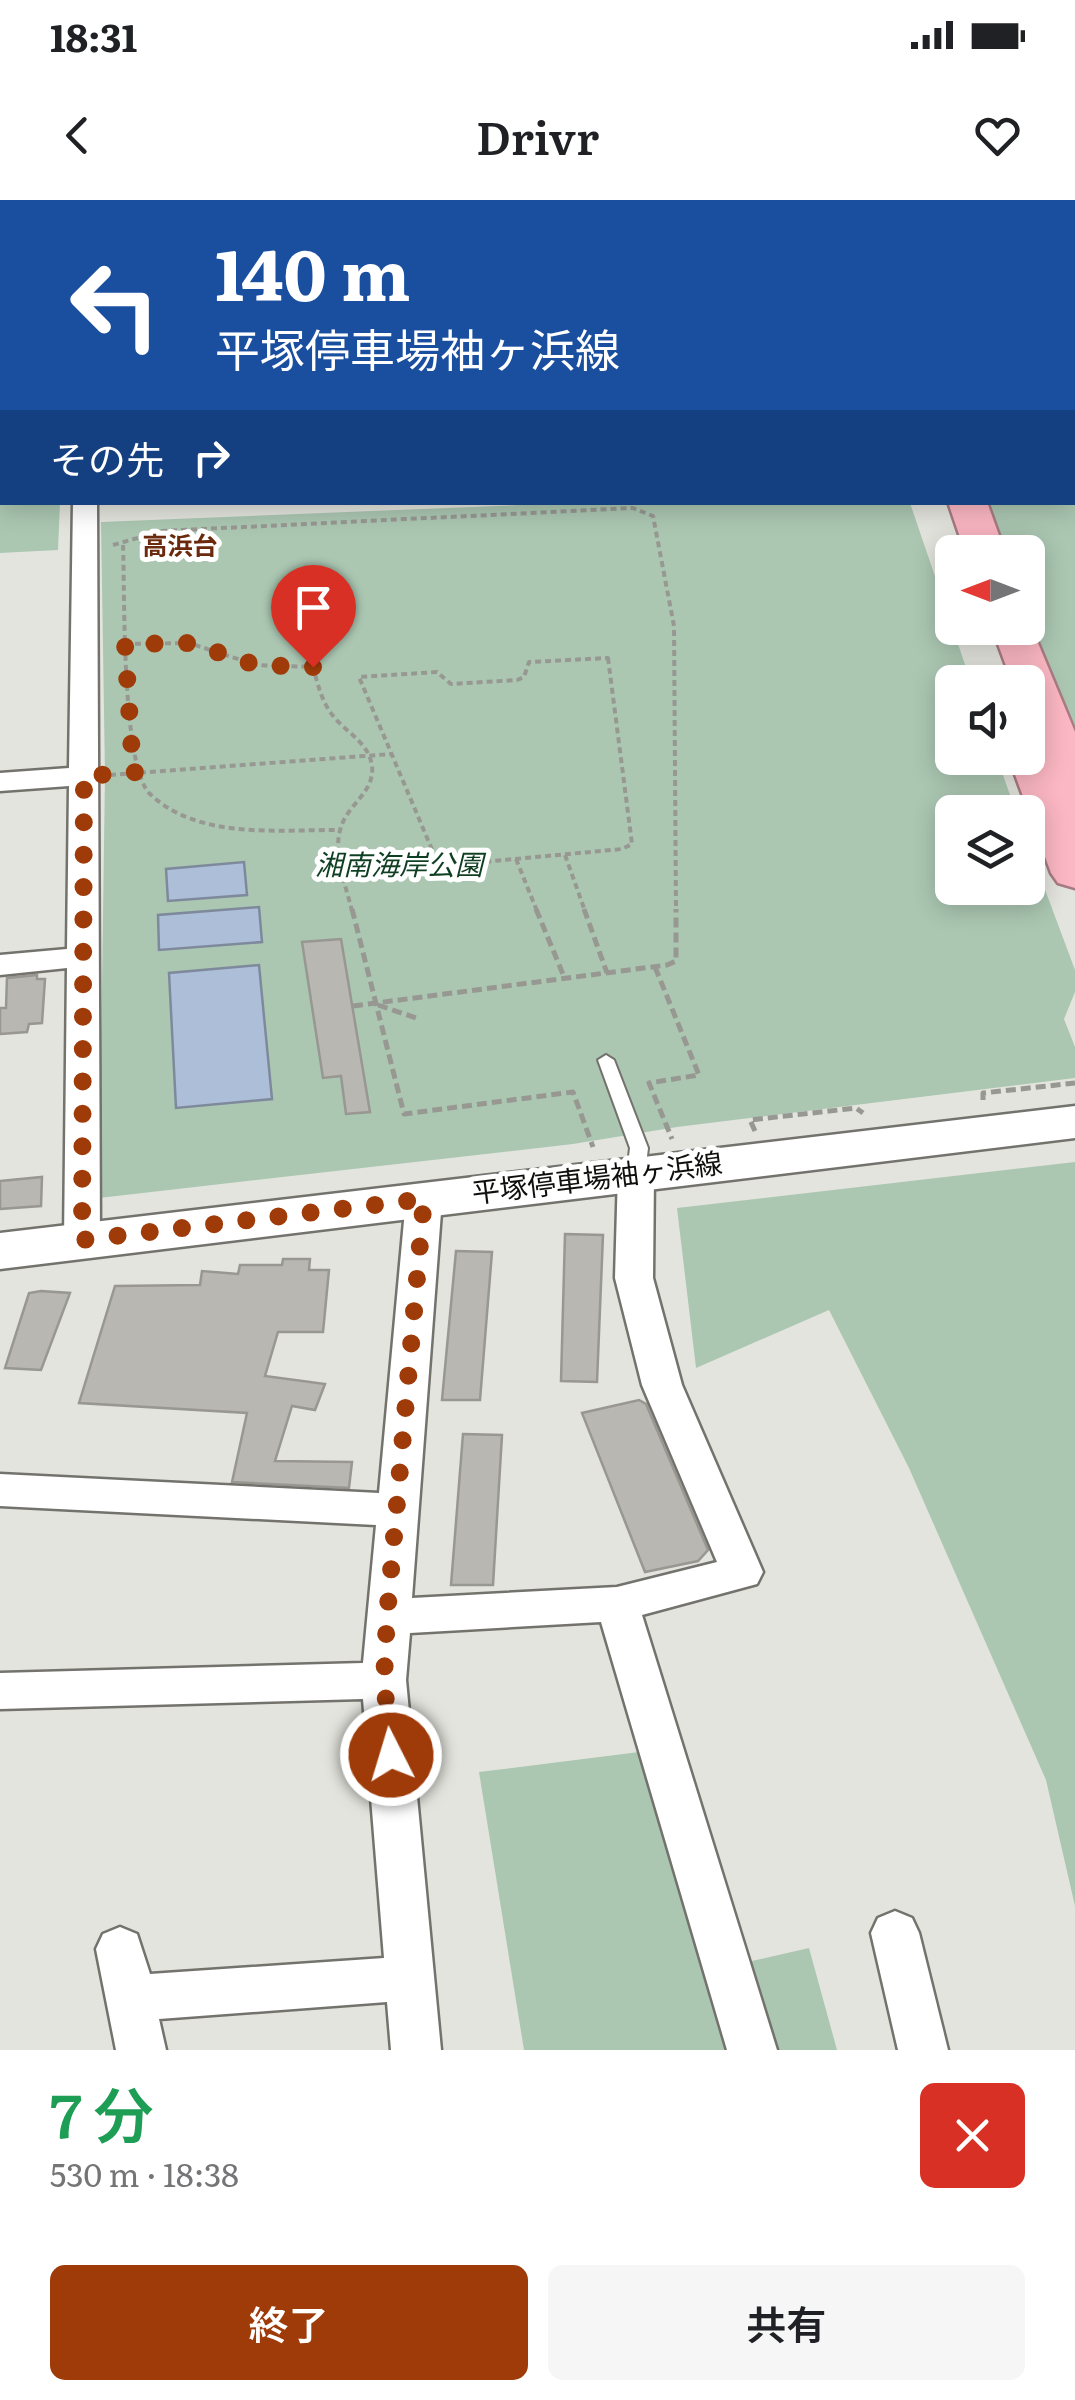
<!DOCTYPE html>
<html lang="ja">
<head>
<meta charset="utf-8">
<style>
  :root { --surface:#fff; --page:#f6f6f6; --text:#202124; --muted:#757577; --accent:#9f3b08 }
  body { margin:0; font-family:Literata,"Noto Sans JP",serif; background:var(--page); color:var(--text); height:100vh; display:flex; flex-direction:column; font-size:38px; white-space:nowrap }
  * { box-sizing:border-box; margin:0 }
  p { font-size:32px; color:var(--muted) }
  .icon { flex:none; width:55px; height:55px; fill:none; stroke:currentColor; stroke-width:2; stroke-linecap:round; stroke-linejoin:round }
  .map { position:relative; height:1850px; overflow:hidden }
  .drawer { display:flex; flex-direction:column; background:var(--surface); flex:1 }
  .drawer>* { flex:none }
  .hud { position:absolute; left:0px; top:0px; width:1075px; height:305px; box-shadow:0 5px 25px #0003; background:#1a4fa0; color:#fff; overflow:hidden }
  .needle { width:65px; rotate:270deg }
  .fabs { position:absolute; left:935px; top:335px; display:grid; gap:20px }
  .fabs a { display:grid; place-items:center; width:110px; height:110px; border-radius:15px; background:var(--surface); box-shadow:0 5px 25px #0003; font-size:50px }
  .pin { position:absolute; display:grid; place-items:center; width:85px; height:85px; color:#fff; margin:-102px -42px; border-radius:50% 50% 50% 0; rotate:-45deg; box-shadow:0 0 10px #0007 }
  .pin .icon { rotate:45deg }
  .me { position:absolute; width:110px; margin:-55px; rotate:355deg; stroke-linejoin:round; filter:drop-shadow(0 0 8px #0008) }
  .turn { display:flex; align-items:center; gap:35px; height:210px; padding:0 50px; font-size:45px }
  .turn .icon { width:130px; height:130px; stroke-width:2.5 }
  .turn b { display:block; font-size:70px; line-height:85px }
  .then { display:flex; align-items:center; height:95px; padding:0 50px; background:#0003; gap:20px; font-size:38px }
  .round { display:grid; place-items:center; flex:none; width:105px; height:105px; border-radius:15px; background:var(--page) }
  .summary { display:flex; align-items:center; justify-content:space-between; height:170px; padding:0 50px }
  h1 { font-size:60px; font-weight:600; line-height:75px; color:#1e9e55 }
  .action { display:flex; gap:20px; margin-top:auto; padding:20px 50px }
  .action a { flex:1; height:115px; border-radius:15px; background:var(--accent); color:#fff; font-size:40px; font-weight:600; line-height:115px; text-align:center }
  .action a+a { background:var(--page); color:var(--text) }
  .status { display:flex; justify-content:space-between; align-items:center; height:70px; padding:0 50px; background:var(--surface); direction:ltr }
  .status svg { height:28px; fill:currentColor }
  header { display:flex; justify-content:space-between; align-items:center; height:130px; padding:0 50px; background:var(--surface); font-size:45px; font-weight:600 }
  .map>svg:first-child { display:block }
  .green { fill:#abc7b2 }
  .water { fill:#adbed9; stroke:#7e8a9c; stroke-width:2.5 }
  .building { fill:#b8b7b1; stroke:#989792; stroke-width:2.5 }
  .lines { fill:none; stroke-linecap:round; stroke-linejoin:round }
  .lane-casing { stroke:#73726d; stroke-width:4 }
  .street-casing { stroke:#73726d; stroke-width:5 }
  .secondary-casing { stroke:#73726d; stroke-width:5 }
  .highway-casing { stroke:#a87c83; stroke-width:5 }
  .path-far1 { stroke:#989893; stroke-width:4; stroke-dasharray:6 4; stroke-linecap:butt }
  .path { stroke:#989893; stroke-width:5; stroke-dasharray:10 5; stroke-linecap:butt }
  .lane { fill:#fff; fill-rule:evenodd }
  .street { fill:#fff; fill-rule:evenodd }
  .secondary { fill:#fff; fill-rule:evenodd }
  .highway { fill:#fbb7c3; fill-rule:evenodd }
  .route { stroke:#9f3b08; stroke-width:18; stroke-dasharray:0 32.4 }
  .labels { text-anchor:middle; stroke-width:10; stroke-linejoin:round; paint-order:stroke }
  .far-neighbourhood-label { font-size:25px; font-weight:bold; fill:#6b2a0e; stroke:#fff }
  .park-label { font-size:28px; font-style:italic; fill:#0f3f22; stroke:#fff }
  .street-label { font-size:28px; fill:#0f0f0d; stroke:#fff }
</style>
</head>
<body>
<div class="status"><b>18:31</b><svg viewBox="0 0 49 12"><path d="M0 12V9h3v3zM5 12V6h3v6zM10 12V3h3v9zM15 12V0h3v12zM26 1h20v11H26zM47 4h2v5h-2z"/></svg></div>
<header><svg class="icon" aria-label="back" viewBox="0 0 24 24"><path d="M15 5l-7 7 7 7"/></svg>Drivr<svg class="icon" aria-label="heart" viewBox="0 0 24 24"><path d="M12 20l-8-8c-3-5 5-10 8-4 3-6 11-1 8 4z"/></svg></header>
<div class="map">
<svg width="1075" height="1850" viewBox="0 0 1075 1850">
  <rect width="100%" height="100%" fill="#e4e4de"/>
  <!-- green -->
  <g class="green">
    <path d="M871 0H1075V526L1046 458 1021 447 1015 428H1028V352H991L975 303 1072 302V2Z"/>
    <path d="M0 258 2 302 60 303 58 350 0 353Z"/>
    <path d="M570 303H910L971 482H952V558H997L1016 612H952V688H1028V644L1075 770V792L1064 819 1075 847V878L677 927 573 944 99 998 105 575 101 322Z"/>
    <path d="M1075 962V1706L1046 1580 909 1268 829 1110 696 1168 677 1008Z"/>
    <path d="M647 1551 727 1850H524L479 1572Z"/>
    <path d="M809 1748 837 1850H773L743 1763Z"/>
  </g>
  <!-- water -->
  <g class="water">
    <path d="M244 662 247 695 168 701 166 669Z"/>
    <path d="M259 707 262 742 159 750 158 715Z"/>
    <path d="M259 765 272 899 176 908 169 773Z"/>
  </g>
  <!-- building -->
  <g class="building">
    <path d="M341 739 370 912 346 914 341 876 323 878 302 742Z"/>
    <path d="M37 775V779H45L42 823 29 824 27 832 0 834V808H6L7 778Z"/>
    <path d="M42 977 41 1006 0 1009V981Z"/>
    <path d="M565 1034 603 1035 597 1182 561 1181Z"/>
    <path d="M456 1051 492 1052 480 1200H442Z"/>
    <path d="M283 1059H310L309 1070H329L323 1132H278L265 1176 325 1184 315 1210 292 1206 275 1261 352 1262 349 1288 232 1282 247 1213 79 1203 115 1086 200 1085 202 1071 238 1074 240 1065H282Z"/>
    <path d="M41 1091 70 1093 41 1170 5 1168 29 1093Z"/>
    <path d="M639 1200 646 1204 708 1350 698 1361 645 1372 582 1213Z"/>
    <path d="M463 1234 502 1235 493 1385H451Z"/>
  </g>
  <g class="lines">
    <!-- lane casing -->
    <g class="lane-casing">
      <path id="lane" d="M606 855 614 860 648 948 645 973 636 979 627 973 630 948 598 860Z"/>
    </g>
    <!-- street casing -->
    <g class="street-casing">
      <g id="street">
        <path d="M88 0H115L117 2H90Z"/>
        <path d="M257 0H277L278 2H259Z"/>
        <path d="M392 0H412L413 2H394Z"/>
        <path d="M489 0H560L488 2Z"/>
        <path d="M780 0H800L801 2H782Z"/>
        <path d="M2 12V24L0 25V13Z"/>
        <path d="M2 161V175L0 176V162Z"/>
        <path d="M73 302H97L100 1040 95 1049 82 1053 69 1049 64 1040 67 768 0 775V755L67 749 69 586 0 591V573L69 568Z"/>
        <path d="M636 961 649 965 654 973 653 1078 682 1185 763 1372 757 1384 642 1415 777 1850H727L601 1422 410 1433 406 1480 441 1850H391L387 1802 159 1819 166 1850H116L96 1749 103 1734 120 1727 137 1734 150 1774 384 1758 363 1499 0 1509V1473L363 1463 376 1325 0 1306V1274L379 1293 406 999 411 990 424 987 437 990 442 999 412 1398 617 1387 717 1362 642 1185 615 1078 618 973 623 965Z"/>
        <path d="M895 1711 912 1718 919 1733 948 1850H898L871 1733 878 1718Z"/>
      </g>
    </g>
    <!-- secondary casing -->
    <g class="secondary-casing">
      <g id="secondary">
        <path d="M0 76 2 77V95L0 94Z"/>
        <path d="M1075 906V938L0 1069V1033Z"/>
      </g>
    </g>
    <!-- highway casing -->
    <g class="highway-casing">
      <g id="highway">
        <path d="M818 0H848L849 2H819Z"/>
        <path d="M948 302H987L1005 352H965Z"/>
        <path d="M1028 419 1075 532V688L1058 683 1051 673 1009 558H1028V541H1034L1028 525V482H1012L992 428H1028Z"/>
      </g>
    </g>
    <!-- path-far1 -->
    <g class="path-far1">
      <path d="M113 345 162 331 633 308 653 316 674 426 676 711"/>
      <path d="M123 345C125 392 121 566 150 594 197 639 276 630 335 630"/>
      <path d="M125 444 189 443 256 465 313 467C318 485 322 503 334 517 347 533 369 543 372 566 375 592 348 604 341 627 332 654 346 685 352 711"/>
      <path d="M608 458 632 644 622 649 439 666 359 477 437 472 451 484 517 480 524 477 529 462Z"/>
      <path d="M110 575 391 554"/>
      <path d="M565 655 585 711"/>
      <path d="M516 659 537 711"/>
    </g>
    <!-- path -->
    <g class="path">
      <path d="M352 709 404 914 573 892 593 947"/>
      <path d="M536 709 565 779"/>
      <path d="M584 709 607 773"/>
      <path d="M655 767 699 875 649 883 672 939"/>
      <path d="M378 805 419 819"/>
      <path d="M353 806 667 765 676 761V709"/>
      <path d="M983 900V893L1075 883"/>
      <path d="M755 931 750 920 856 908 863 913"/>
    </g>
    <!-- lane -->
    <use href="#lane" class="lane"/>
    <!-- street -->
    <use href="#street" class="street"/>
    <!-- secondary -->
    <use href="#secondary" class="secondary"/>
    <!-- highway -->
    <use href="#highway" class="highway"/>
  </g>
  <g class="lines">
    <!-- route -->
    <path class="route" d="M313 467 256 465 190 443 125 444 132 554 138 572 84 576 82 1040 424 999 387 1416 384 1480 391 1555"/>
  </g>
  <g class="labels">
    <!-- far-neighbourhood labels -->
    <g class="far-neighbourhood-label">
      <text x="180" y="355">高浜台</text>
    </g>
    <!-- park labels -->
    <g class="park-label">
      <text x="399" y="675">湘南海岸公園</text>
    </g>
    <!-- street labels -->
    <g class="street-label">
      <text transform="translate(597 978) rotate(-7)" y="10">平塚停車場袖ヶ浜線</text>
    </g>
  </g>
</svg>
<div class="fabs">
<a><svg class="needle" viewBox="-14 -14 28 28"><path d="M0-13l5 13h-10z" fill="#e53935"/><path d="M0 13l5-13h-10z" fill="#757577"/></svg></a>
<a><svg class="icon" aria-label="sound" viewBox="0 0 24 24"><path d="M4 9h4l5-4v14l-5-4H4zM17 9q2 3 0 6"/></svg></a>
<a><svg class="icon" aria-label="layers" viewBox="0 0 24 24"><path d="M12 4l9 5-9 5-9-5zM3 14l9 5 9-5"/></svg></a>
</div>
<div class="pin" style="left:313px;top:467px;background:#d93025"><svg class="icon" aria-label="arrive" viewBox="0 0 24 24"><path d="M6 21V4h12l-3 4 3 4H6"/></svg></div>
<svg class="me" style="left:391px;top:1555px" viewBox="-20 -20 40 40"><circle r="17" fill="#9f3b08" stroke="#fff" stroke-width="3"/><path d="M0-11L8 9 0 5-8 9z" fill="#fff"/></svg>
<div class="hud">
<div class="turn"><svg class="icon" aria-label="left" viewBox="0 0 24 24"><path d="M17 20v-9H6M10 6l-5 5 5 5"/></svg><div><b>140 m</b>平塚停車場袖ヶ浜線</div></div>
<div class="then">その先<svg class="icon" aria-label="right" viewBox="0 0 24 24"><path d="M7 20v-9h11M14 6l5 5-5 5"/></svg></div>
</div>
</div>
<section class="drawer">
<div class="summary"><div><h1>7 分</h1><p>530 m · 18:38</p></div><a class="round" style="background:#d93025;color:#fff"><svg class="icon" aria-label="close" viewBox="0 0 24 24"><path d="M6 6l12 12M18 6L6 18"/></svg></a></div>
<div class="action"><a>終了</a><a>共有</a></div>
</section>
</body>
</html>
